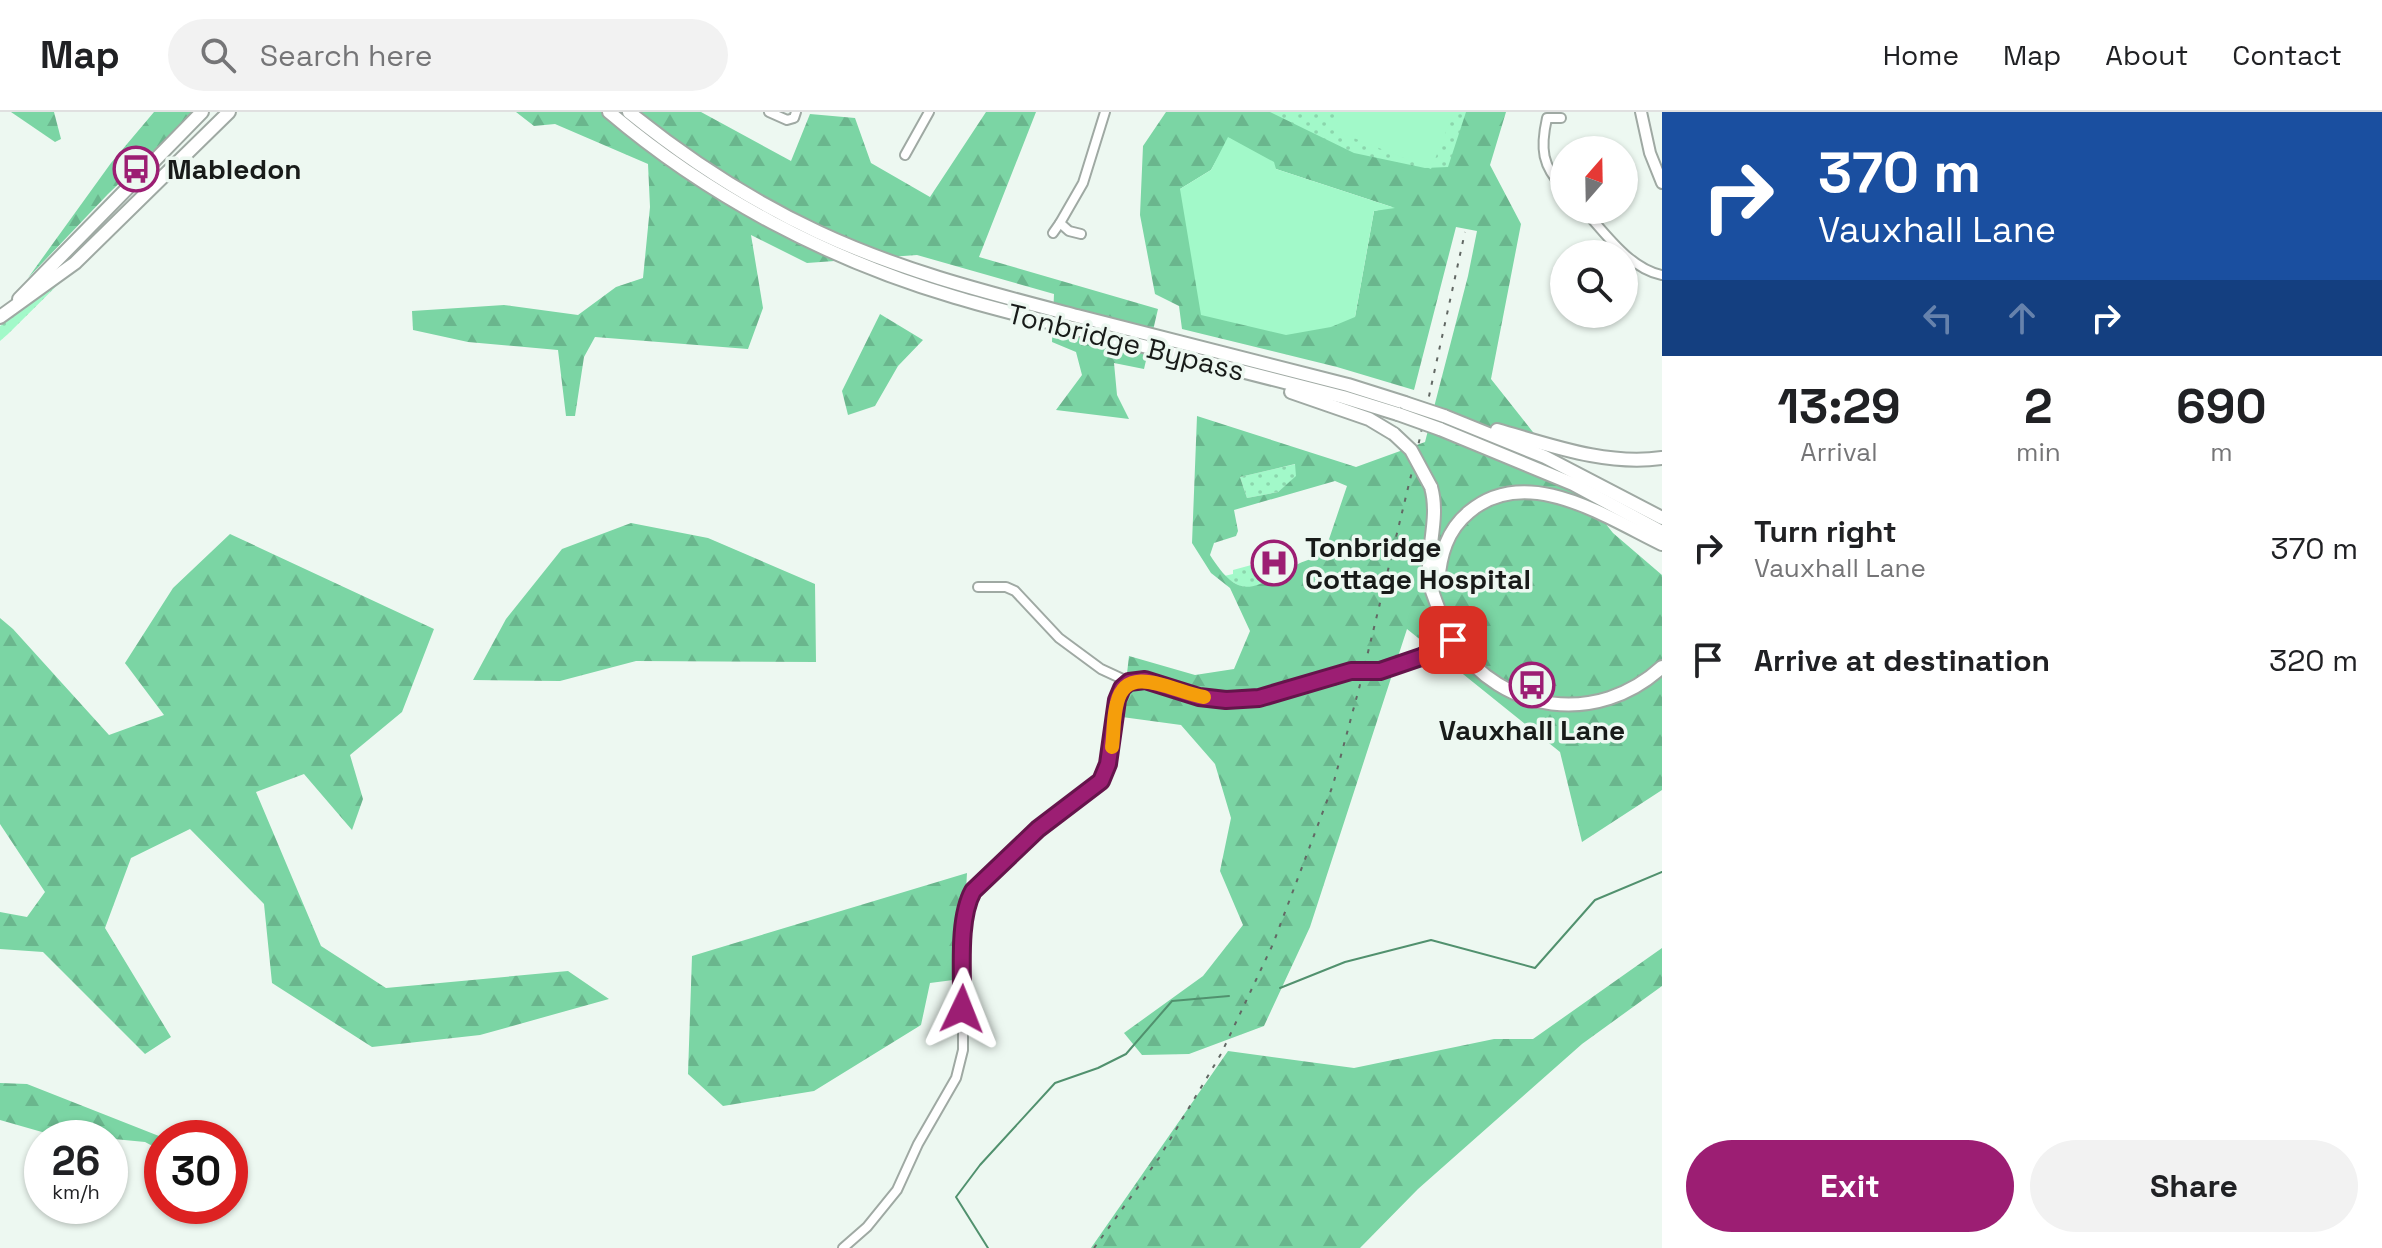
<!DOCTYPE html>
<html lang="en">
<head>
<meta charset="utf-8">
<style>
  :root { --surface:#fff; --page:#f2f2f2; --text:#202124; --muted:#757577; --line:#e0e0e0; --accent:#9c1e73 }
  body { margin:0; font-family:"Space Grotesk",sans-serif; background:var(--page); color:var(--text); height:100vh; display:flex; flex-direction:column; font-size:30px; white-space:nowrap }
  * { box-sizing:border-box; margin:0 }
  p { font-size:26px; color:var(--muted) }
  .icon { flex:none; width:44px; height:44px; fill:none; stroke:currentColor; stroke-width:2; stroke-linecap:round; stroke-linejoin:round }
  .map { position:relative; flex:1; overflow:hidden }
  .details { display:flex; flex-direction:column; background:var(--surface); width:720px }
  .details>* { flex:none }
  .guide { background:#1a4fa0; color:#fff; overflow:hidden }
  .needle { width:52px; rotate:20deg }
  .fabs { position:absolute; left:1550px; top:24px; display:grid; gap:16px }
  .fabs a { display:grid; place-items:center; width:88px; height:88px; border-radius:50%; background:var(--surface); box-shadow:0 2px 6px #0004; font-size:40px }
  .speed { position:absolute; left:24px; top:1008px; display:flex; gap:16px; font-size:40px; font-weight:700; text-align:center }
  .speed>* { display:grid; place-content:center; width:104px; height:104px; border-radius:50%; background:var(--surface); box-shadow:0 2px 6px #0004; line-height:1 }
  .speed small { font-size:20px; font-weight:400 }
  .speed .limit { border:12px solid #d22; background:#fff; color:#111 }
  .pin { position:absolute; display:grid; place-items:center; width:68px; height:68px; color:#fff; margin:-34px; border-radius:16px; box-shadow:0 4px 12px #0006 }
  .me { position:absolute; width:88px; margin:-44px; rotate:2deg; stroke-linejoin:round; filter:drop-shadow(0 0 6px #0008) }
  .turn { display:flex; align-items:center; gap:28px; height:168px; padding:0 24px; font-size:36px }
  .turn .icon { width:104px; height:104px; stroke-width:2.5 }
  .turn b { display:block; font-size:56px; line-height:68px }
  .lanes { display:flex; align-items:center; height:76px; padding:0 24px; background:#0003; justify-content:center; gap:40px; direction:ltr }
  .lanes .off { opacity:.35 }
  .eta { display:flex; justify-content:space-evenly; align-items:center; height:136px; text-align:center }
  .eta b { font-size:48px; font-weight:600; line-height:56px }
  .action { display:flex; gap:16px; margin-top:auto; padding:16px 24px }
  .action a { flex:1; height:92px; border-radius:48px; background:var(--accent); color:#fff; font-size:32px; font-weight:600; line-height:92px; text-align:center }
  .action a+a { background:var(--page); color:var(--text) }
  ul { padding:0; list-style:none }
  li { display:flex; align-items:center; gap:24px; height:112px; padding:0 24px }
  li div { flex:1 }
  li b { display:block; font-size:30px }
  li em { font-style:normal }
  header { display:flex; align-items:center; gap:48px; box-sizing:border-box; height:112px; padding:0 40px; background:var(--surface); border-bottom:2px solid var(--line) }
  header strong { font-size:38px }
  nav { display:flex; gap:44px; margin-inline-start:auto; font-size:28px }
  .search { width:560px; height:72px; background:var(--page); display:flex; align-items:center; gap:20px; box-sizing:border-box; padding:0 28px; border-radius:44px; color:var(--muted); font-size:30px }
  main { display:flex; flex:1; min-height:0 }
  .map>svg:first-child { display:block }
  .grass { fill:url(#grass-dots) }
  .forest { fill:url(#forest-firs); fill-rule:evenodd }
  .park { fill:#a2f9c9 }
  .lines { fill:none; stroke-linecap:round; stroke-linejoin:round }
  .stream { stroke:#51916e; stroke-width:2 }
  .minor-casing { stroke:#9fa9a3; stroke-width:12 }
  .major-casing { stroke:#9fa9a3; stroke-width:14 }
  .highway-casing { stroke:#9fa9a3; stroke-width:16 }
  .minor { stroke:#fff; stroke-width:8 }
  .major { stroke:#fff; stroke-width:10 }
  .highway { stroke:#fff; stroke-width:12 }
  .rail { stroke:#626864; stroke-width:2; stroke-dasharray:4 8; stroke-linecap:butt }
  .minor-bridge-casing { stroke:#9fa9a3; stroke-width:12; stroke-linecap:butt }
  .highway-bridge-casing { stroke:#9fa9a3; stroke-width:16; stroke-linecap:butt }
  .minor-bridge { stroke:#fff; stroke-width:8 }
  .highway-bridge { stroke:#fff; stroke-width:12 }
  .route-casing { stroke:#65144b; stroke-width:20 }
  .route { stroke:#9c1e73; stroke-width:14 }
  .slow { stroke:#f59e0b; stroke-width:14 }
  .labels { text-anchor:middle; stroke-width:7; stroke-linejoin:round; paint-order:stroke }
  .poi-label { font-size:28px; font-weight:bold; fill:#181b19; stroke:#edf8f1; text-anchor:start }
  .street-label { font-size:28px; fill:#181b19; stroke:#edf8f1 }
</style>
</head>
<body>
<header>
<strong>Map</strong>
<div class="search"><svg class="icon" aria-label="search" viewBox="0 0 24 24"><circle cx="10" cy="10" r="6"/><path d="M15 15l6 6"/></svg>Search here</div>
<nav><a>Home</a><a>Map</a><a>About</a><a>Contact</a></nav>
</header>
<main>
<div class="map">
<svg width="1662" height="1136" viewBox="0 0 1662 1136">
  <defs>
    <pattern id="grass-dots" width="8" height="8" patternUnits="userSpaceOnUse" patternTransform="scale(2)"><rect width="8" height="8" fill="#a2f9c9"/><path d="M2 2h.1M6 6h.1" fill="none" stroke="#8bd5ac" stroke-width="1.8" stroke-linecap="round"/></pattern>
    <pattern id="forest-firs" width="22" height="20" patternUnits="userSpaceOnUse" patternTransform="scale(2)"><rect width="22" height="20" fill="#7bd5a4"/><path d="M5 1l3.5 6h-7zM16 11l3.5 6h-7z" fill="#6ab68d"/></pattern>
  </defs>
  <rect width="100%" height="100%" fill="#edf8f1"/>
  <!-- grass -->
  <g class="grass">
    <path d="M1249 0H1474L1459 72 1354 55Z"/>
    <path d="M110 121 8 222 0 229V214L41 183Z"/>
    <path d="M1296 352 1297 364 1278 380 1247 386 1240 365Z"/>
    <path d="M1282 438 1288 440 1294 454C1280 464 1259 480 1240 474 1235 472 1229 467 1224 464L1233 462V458L1255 452 1254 446Z"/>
  </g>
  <!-- forest -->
  <g class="forest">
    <path d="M11 0H54L61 27 55 30Z"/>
    <path d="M154 0H194L108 82 28 166 111 51Z"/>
    <path d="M516 0H701L791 49 810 2 855 6 871 51 930 85 986 0H1036L979 145 1158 197 1144 257 1114 251 1117 283 1129 307 1056 298 1082 263 1076 240 1052 230 1054 182 917 143 807 151 751 123 763 196 748 237 595 225 584 245 575 304H566L558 238 468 230 413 218 412 199 504 193 578 203 616 175 643 166 650 95 648 52 555 12 534 14Z"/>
    <path d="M1166 0H1270L1354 41 1425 56 1448 55 1466 0H1506L1490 53 1521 112 1491 267 1613 421 1662 463V678L1582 730 1560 640 1407 517 1310 815 1264 914 1189 942 1142 943 1124 921 1203 864 1243 813 1220 759 1231 706 1215 652 1181 613 1122 605 1129 544 1195 563 1234 557 1250 519 1230 476 1211 461 1192 431 1197 304 1356 355 1425 330 1468 164 1477 119 1456 115 1414 278 1337 255 1182 217 1179 194 1155 182 1140 103 1143 34ZM1229 26 1276 57 1392 95 1374 99 1355 205 1180 77 1211 58ZM1295 352 1296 364 1278 380 1247 386 1240 365ZM1335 369 1347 374 1324 442C1314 446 1303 449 1294 454 1252 477 1240 490 1210 443L1214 431 1236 424 1238 419 1234 398Z"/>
    <path d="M880 202 923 228 898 254 875 294 848 303 842 279Z"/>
    <path d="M631 411 708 426 815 472 816 550 636 549 560 569 473 568 506 507 562 437Z"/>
    <path d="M230 422 434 517 402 600 350 643 363 687 352 718 304 662 256 680 321 834 386 876 568 859 609 887 480 923 372 935 272 871 264 792 190 717 131 746 105 816 171 925 145 942 43 840 0 837V800L27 805 45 780 0 712V506L13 517 109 623 164 603 125 551 173 476Z"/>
    <path d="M967 761 961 867 930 871 921 913 814 979 723 994 688 962 692 844Z"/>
    <path d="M1662 836V874L1582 932 1418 1077 1360 1136H1091L1228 939 1354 956 1494 927H1533Z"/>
    <path d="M0 971 27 972 164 1026 162 1039 145 1030 42 1020 0 1008Z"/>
  </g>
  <!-- park -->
  <g class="park">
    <path d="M1342 0H1454L1431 57 1334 18Z"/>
    <path d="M1228 25 1274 50 1276 57 1395 96 1374 99 1355 205 1331 215 1286 223 1201 203 1180 77 1211 58Z"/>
  </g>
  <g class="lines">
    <!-- stream -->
    <g class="stream">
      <path d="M1280 876 1345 850 1431 828 1535 856 1595 788 1662 760"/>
      <path d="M988 1136 956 1085 980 1053 1055 971 1098 956 1126 942 1172 889 1229 884"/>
    </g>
    <!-- minor casing -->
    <g class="minor-casing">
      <g id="minor">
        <path d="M769 0 787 8 794 6 796 0"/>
        <path d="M1561 6H1547C1540 37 1542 54 1564 77"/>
        <path d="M905 43 929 0"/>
        <path d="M1584 98C1605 121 1630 157 1662 163"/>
        <path d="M1053 121 1060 111"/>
        <path d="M1081 122 1069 119 1060 111 1083 71 1105 0"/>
        <path d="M978 475H1006L1015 479 1059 526 1101 557 1129 570"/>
        <path d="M1380 559 1421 545 1453 528"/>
        <path d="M843 1136 867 1115 897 1078 918 1032 956 966 963 938V819L969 787 973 779C1007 749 1036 715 1074 689 1085 682 1100 675 1106 662 1115 639 1108 580 1131 570 1141 565 1206 586 1226 588 1269 591 1310 568 1351 559"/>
      </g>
    </g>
    <!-- major casing -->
    <g class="major-casing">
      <path id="major" d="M1641 0 1650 41 1662 71"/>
    </g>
    <!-- highway casing -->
    <g class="highway-casing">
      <g id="highway">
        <path d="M609 0C709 85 829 148 955 185 1005 200 1057 212 1108 225 1186 245 1264 265 1343 285L1398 302"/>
        <path d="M629 0C687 47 750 88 818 120 901 159 989 181 1077 204 1167 227 1257 250 1348 273L1405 291"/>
        <path d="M19 187 202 0"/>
        <path d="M0 205 75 151 229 0"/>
        <path d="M1291 280 1369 307 1394 322"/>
        <path d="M1444 304 1545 345 1662 406"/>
        <path d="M1440 317 1573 372 1662 420"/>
        <path d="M1497 318C1550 333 1606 354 1662 346"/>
        <path d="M1431 375C1441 410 1422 446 1432 479 1438 496 1444 514 1454 529 1502 602 1598 614 1662 555"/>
        <path d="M1438 471C1440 443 1447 418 1469 400 1527 351 1606 405 1662 432"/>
      </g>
    </g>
    <!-- minor -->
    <use href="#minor" class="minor"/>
    <!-- major -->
    <use href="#major" class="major"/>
    <!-- highway -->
    <use href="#highway" class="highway"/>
    <!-- rail -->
    <path class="rail" d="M1094 1136 1159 1046 1221 942 1273 832 1333 673 1361 569 1417 339 1465 120"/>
    <!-- minor-bridge casing -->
    <g class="minor-bridge-casing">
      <path id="minor-bridge" d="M1351 559H1380"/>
    </g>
    <!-- highway-bridge casing -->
    <g class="highway-bridge-casing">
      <g id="highway-bridge">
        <path d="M1405 291 1444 304"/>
        <path d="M1398 302 1440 317"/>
        <path d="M1394 322 1411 338 1431 375"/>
      </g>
    </g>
    <!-- minor-bridge -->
    <use href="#minor-bridge" class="minor-bridge"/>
    <!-- highway-bridge -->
    <use href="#highway-bridge" class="highway-bridge"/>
  </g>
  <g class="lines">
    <!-- route casing -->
    <g class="route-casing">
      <path id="route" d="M962 897C963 863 957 808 973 779L1038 717 1101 669 1108 652 1117 588 1122 576 1129 570 1145 568 1199 585 1226 588 1259 586 1351 559H1380L1421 545 1453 528"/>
    </g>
    <!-- route -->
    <use href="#route" class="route"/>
    <!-- slow -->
    <path class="slow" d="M1112 635C1114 620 1113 605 1117 591 1127 549 1175 581 1204 585"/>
  </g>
  <!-- icons -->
  <defs>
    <g id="bus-ring" transform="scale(2.3)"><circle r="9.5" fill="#edf8f1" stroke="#9c1e73" stroke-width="1.5"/><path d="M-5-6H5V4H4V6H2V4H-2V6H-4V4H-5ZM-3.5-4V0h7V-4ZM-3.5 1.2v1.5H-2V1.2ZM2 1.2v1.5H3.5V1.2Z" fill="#9c1e73"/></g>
    <g id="hospital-ring" transform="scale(2.3)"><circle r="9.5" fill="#edf8f1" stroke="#9c1e73" stroke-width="1.5"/><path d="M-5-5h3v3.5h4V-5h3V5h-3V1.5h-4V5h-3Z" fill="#9c1e73"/></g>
  </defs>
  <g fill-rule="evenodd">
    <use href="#bus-ring" x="136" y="57"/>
    <use href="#hospital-ring" x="1274" y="451"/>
    <use href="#bus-ring" x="1532" y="573"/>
  </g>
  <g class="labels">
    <!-- poi labels -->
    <g class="poi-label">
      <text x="167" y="67">Mabledon</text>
      <text x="1305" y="445">Tonbridge<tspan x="1305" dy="32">Cottage Hospital</tspan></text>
      <text x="1532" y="628" text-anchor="middle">Vauxhall Lane</text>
    </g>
    <!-- street labels -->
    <g class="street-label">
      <text transform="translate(1126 230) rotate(14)" y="10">Tonbridge Bypass</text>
    </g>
  </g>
</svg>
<div class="fabs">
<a><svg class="needle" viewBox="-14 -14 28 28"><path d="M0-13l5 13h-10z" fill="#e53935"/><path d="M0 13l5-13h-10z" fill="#757577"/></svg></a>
<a><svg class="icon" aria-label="search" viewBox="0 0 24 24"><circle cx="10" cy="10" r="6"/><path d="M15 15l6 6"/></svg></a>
</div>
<div class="speed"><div>26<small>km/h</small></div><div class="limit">30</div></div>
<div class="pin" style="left:1453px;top:528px;background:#d93025"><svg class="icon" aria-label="arrive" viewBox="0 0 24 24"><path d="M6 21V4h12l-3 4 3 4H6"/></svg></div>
<svg class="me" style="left:962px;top:897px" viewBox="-20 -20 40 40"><path d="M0-17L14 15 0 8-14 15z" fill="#9c1e73" stroke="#fff" stroke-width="4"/></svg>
</div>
<section class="details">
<div class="guide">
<div class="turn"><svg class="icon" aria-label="right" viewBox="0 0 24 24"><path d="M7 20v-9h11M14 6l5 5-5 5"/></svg><div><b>370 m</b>Vauxhall Lane</div></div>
<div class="lanes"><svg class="icon off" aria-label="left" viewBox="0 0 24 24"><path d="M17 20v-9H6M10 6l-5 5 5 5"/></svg><svg class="icon off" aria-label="ahead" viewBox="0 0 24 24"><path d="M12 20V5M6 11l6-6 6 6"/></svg><svg class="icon" aria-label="right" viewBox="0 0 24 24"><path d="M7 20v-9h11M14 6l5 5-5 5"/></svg></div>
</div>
<div class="eta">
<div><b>13:29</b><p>Arrival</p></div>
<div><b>2</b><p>min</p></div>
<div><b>690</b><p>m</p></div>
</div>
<ul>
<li><svg class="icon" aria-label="right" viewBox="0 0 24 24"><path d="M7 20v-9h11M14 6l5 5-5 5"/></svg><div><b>Turn right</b><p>Vauxhall Lane</p></div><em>370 m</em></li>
<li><svg class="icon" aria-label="arrive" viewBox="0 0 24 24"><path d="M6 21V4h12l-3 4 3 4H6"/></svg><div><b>Arrive at destination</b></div><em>320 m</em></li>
</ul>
<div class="action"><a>Exit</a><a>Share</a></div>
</section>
</main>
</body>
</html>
